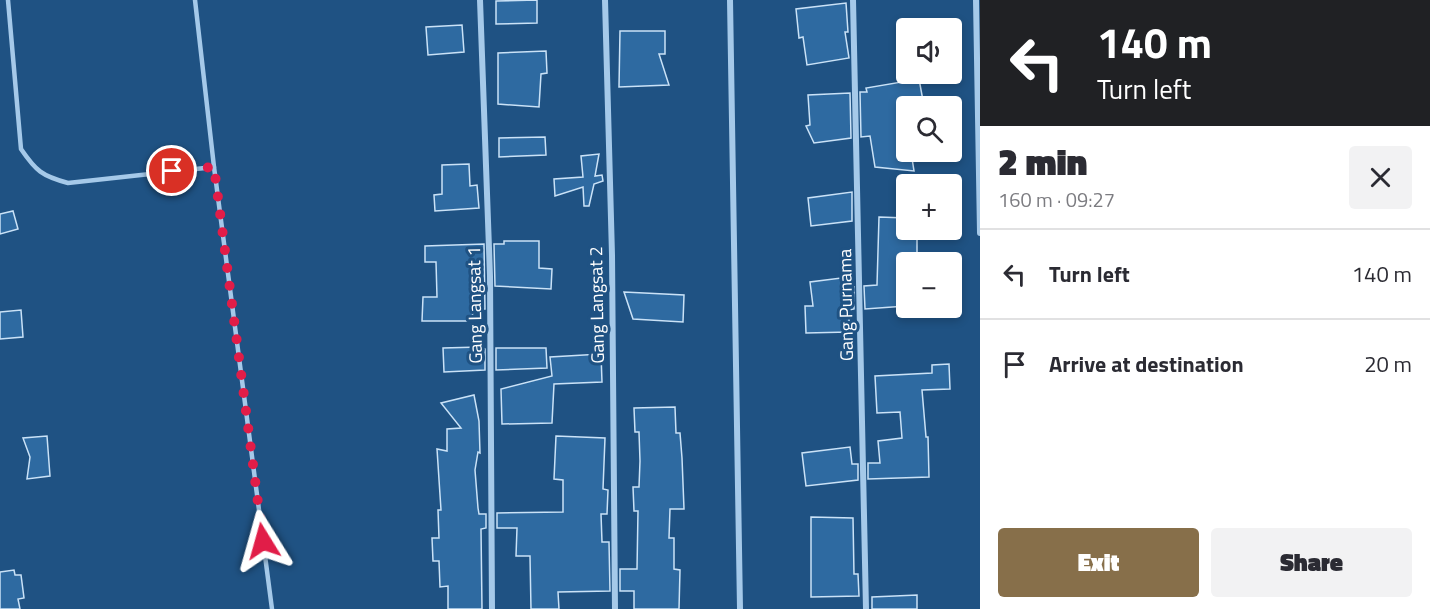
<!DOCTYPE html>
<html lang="en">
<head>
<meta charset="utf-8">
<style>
  :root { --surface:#fff; --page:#f2f2f3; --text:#2b2b33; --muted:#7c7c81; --line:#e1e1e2; --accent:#876f4a }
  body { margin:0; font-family:"Titillium Web",sans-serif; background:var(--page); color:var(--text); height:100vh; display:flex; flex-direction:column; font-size:22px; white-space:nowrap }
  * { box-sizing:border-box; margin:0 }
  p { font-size:20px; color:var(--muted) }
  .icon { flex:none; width:33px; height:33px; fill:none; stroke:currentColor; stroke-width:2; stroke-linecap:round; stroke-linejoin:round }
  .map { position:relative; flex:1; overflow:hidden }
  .sheet { display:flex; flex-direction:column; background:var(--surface); width:450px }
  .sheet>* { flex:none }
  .banner { background:#202124; color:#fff; overflow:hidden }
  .buttons { position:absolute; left:896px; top:18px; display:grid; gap:12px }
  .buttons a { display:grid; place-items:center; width:66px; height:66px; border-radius:6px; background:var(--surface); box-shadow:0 3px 9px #0003; font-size:30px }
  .pin { position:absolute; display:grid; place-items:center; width:51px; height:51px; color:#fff; margin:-26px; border:3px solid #fff; border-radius:50%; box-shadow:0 2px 6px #0007 }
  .me { position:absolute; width:66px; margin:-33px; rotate:352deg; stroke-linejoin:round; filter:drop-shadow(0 0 4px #0008) }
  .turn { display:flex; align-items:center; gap:21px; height:126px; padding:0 18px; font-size:27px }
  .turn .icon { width:78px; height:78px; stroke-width:2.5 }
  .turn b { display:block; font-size:42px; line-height:51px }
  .round { display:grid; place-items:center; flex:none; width:63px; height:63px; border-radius:6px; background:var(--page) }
  .headline { display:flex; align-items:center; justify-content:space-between; height:102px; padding:0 18px }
  h1 { font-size:36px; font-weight:800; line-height:45px }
  .action { display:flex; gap:12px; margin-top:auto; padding:12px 18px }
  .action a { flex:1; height:69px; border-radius:6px; background:var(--accent); color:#fff; font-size:24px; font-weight:800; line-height:69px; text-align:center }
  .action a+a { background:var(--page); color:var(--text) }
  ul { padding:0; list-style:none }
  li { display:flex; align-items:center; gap:18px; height:90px; padding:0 18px; border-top:2px solid var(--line) }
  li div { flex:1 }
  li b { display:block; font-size:22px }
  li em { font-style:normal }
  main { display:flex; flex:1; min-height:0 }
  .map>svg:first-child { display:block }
  .building { fill:#2e6aa1; stroke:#cae2f7; stroke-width:1.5 }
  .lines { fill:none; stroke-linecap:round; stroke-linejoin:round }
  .lane { stroke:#a5c9e9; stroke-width:4.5 }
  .street { stroke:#a5c9e9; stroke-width:6 }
  .route { stroke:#e11d48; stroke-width:10; stroke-dasharray:0 18 }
  .labels { text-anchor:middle; stroke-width:6; stroke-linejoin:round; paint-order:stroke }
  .street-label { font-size:18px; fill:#fff; stroke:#1f5283 }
</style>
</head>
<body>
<main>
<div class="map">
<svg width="980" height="609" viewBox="0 0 980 609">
  <rect width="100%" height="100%" fill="#1f5283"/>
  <!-- building -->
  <g class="building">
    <path d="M537 0V23L496 24V1Z"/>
    <path d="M846 3 848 32H845L849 58 807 65 803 37 799 38 796 9Z"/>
    <path d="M462 25 464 52 428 55 426 27Z"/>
    <path d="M620 31H665V54H659L669 85 619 87Z"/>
    <path d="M546 51 547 73 541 74 539 107 498 104V53Z"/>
    <path d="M919 79 924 106H906V152H911L914 171 875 167 870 136 861 137 860 92H867L866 88Z"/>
    <path d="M850 93 851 138 814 143 806 126 810 125 808 95Z"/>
    <path d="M545 137 546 155 499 157V138Z"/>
    <path d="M599 154 595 176 602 175 603 181 594 184 589 206H584L583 187 555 196 554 179 583 177 581 156Z"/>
    <path d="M469 164 470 186 477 185 479 208 435 211 434 195 442 194V165Z"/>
    <path d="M852 192V221L811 226 808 198Z"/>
    <path d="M13 211 18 229 0 234V214Z"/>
    <path d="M879 217 906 218V230H917V262H906V306L865 309 864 286 877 285Z"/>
    <path d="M504 241H539V268L552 269 551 289 495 286 494 244H504Z"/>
    <path d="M484 244 485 309H473L472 321H422L423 297H437L436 262H425V246Z"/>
    <path d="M849 277 850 287H854V309L849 310V332L806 333 805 306H813L810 282Z"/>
    <path d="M624 292 684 295 683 322 633 319Z"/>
    <path d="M21 310 23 337 0 339V312Z"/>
    <path d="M480 347 485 349V370L444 372 443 348Z"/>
    <path d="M496 348H546L547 368 496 370Z"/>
    <path d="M601 354 602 382 554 384 552 423 502 424 501 389 552 376 550 357Z"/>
    <path d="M949 364 950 389 922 390 926 437H928L929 477 868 479V463H880L878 441 902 438 900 412 877 413 875 376 932 373V365Z"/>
    <path d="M474 395 479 421 480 453 478 452 475 470 478 508 479 514H486V528L481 529 482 609H448V586L440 587 439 561H433L432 538H439L438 510H441L437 449 447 451V429L461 428 441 403Z"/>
    <path d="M675 407 676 433H680L682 458 684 509H670L669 538H674V569L680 570 679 609H634V591H620V569H637L638 511H634L633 487H639L640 461 639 432H635L634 408Z"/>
    <path d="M47 436 50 476 27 479 30 457 23 438Z"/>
    <path d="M556 436 605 438 603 489 608 490 607 514H601L602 542H609L610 591 558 592 559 609H531L530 556H516L517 528H497V513L563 512V480L554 479Z"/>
    <path d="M850 447 852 464H858V480L806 486 802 453Z"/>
    <path d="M811 517 853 518 854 574H858L859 596 811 597Z"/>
    <path d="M14 570 15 575H21L24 598 18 599 20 609H0V572Z"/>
    <path d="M917 595V609H872V597Z"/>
  </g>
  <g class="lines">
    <!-- lane -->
    <g class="lane">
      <path d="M8 0 21 149C36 171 42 176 68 183L214 167"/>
      <path d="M195 0 214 167 272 609"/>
    </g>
    <!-- street -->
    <g class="street">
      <path d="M480 0 490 276 492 609"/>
      <path d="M605 0 612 255 615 609"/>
      <path d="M730 0 740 609"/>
      <path d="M853 0 866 609"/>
      <path d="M976 0 980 233"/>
    </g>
  </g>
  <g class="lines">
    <!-- route -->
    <path class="route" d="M172 171 214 167 263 541"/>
  </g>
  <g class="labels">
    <!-- street labels -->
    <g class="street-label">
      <text transform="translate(475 305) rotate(-91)" y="6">Gang Langsat 1</text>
      <text transform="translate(597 305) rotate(-91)" y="6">Gang Langsat 2</text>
      <text transform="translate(846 305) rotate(-91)" y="6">Gang Purnama</text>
    </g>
  </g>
</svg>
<div class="buttons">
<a><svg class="icon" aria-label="sound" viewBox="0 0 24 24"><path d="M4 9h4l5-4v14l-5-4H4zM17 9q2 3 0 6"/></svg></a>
<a><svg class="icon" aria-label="search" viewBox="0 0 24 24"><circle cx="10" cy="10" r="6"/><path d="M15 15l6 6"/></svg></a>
<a>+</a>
<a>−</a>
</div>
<div class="pin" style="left:172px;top:171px;background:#d93025"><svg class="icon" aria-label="arrive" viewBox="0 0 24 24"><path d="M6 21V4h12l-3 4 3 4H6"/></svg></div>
<svg class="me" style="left:263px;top:541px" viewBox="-20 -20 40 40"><path d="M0-17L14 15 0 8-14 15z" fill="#e11d48" stroke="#fff" stroke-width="4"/></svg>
</div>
<section class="sheet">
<div class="banner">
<div class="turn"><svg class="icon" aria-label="left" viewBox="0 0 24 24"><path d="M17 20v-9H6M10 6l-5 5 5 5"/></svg><div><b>140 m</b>Turn left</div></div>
</div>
<div class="headline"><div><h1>2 min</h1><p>160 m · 09:27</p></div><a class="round"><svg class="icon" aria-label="close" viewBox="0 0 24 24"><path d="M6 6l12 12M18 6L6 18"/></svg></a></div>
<ul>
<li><svg class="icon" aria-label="left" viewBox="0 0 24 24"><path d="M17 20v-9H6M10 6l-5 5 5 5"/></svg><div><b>Turn left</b></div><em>140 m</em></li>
<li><svg class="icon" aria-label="arrive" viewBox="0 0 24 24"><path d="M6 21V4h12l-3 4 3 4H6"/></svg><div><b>Arrive at destination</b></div><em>20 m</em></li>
</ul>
<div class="action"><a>Exit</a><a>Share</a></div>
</section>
</main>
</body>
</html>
